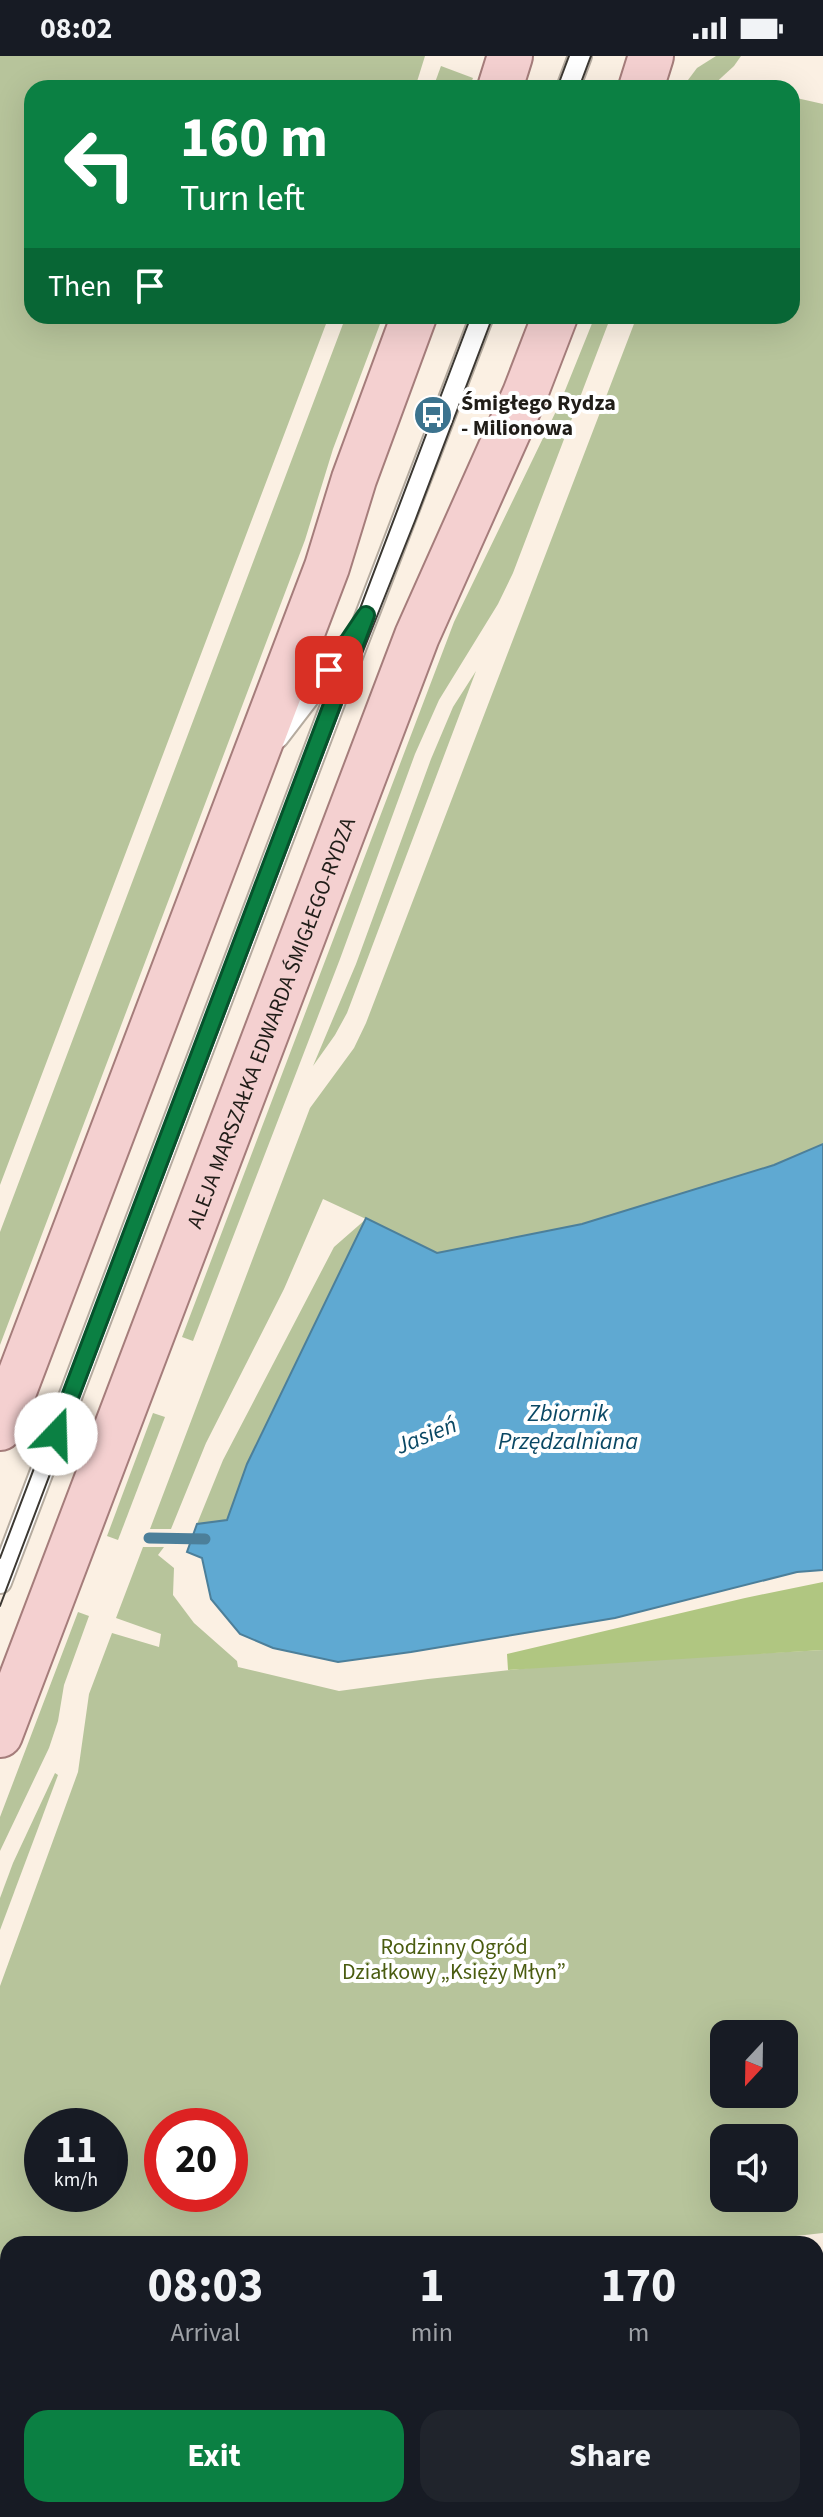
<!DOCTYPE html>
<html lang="en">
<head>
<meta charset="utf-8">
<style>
  :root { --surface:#171b24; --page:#20242c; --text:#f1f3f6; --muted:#9ea1a6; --accent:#0b8043 }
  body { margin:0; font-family:"Source Sans 3",sans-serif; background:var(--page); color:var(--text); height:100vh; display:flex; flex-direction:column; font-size:30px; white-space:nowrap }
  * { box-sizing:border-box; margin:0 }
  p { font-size:26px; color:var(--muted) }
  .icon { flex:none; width:44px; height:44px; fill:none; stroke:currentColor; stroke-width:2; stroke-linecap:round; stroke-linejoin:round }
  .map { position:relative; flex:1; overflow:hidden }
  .details { position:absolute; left:0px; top:2180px; width:824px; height:282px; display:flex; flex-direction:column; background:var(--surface); border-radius:24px 24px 0 0; box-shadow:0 8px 32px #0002 }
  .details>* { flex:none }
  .top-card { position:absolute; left:24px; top:24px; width:776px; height:244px; border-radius:24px; box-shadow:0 8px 32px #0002; background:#0b8043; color:#fff; overflow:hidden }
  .needle { width:52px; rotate:202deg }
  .tools { position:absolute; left:710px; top:1964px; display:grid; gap:16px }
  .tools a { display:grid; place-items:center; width:88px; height:88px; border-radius:16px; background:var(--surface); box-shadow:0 8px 32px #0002; font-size:40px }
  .speed { position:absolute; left:24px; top:2052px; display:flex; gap:16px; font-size:40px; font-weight:700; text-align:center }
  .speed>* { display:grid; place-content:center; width:104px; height:104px; border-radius:50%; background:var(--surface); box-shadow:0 8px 32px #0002; line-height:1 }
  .speed small { font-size:20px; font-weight:400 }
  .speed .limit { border:12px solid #d22; background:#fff; color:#111 }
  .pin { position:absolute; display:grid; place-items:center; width:68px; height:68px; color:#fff; margin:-34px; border-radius:16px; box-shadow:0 4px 12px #0006 }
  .me { position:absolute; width:88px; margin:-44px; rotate:21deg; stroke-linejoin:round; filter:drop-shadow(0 0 6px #0008) }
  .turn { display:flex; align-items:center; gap:28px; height:168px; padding:0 24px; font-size:36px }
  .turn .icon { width:104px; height:104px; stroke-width:2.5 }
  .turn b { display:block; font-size:56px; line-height:68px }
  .then { display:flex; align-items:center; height:76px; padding:0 24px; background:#0003; gap:16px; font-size:30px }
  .eta { display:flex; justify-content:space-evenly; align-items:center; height:136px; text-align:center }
  .eta b { font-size:48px; font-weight:700; line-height:56px }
  .cta { display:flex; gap:16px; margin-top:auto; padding:16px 24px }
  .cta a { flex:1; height:92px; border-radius:24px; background:var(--accent); color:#fff; font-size:32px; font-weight:700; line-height:92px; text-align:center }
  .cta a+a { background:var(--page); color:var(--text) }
  .status { display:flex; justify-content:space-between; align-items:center; height:56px; padding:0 40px; background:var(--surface); direction:ltr }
  .status svg { height:22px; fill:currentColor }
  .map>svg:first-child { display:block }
  .built { fill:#f3e3d0 }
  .green { fill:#b7c49b; fill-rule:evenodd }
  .forest { fill:#b0c681 }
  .water { fill:#5fa9d2; stroke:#4c7f9a; stroke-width:2 }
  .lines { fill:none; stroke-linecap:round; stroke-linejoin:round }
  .stream { stroke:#4c7f9a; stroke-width:11 }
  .service-casing { stroke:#b5ab9f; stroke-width:26 }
  .minor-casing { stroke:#b5ab9f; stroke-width:48 }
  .primary-casing { stroke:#a57d7b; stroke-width:48 }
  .service { stroke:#fff; stroke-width:22 }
  .minor { stroke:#fff; stroke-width:44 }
  .primary { stroke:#f4d0d0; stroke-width:44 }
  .tram { stroke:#3c3832; stroke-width:2 }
  .route-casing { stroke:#07532c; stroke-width:20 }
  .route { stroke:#0b8043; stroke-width:14 }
  .labels { text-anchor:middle; stroke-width:8; stroke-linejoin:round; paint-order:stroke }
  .poi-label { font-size:22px; font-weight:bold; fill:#201d18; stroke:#fff; text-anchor:start }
  .street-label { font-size:22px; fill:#201d18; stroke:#fff }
  .park-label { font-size:22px; fill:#4a5c10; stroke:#fff }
  .water-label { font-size:24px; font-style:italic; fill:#0a4864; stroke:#fff }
</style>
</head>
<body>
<div class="status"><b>08:02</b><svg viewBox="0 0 49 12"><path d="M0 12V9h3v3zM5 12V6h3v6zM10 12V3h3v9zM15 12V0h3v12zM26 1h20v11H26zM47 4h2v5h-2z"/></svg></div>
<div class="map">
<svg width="823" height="2461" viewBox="0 0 823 2461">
  <rect width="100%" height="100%" fill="#fbf0e3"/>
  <!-- built -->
  <path class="built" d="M8 2433V2454H139L137 2461H29L2 2453Z"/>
  <!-- green -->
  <g class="green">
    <path d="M0 0H425L415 32H32V260H329L0 1129Z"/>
    <path d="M716 0H741L734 10 710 32H682L697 12Z"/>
    <path d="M441 10 473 22 469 32H433Z"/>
    <path d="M792 41 823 48V1088L774 1109 582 1168 437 1197 366 1163 247 1408 227 1464 197 1468 223 1404 334 1191 366 1163 323 1143 284 1233 206 1387 171 1473H150L310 1052 354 992 366 967 637 260H792Z"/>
    <path d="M346 260H383L333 393 305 484 0 1289V1176Z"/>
    <path d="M595 260H611L513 517 498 548 439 644 415 698 340 903 193 1285 182 1281 454 566 560 347Z"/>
    <path d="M476 615 347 957 335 979 313 1010 356 908 431 703 453 651Z"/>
    <path d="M153 1357 165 1361 118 1484 107 1480Z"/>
    <path d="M143 1491H164L158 1499 174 1512 173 1539 194 1567 237 1605 238 1611 339 1635 428 1623 566 1608 823 1594V2177L724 2188H8V2267H0V1930L78 1716 89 1638 112 1577 159 1591 161 1578 116 1562ZM724 1978H784V2038H724ZM42 2070H110V2138H42ZM162 2070H230V2138H162ZM724 2082H784V2142H724Z"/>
    <path d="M78 1556 89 1560 64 1629 58 1665 49 1692 0 1795V1761Z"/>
    <path d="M55 1717 58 1719 0 1874V1842L13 1807Z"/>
    <path d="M823 2395V2461H671V2454H816V2396Z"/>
    <path d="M229 2454H351L349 2461H227Z"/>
  </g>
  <!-- forest -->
  <path class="forest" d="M823 1526V1594L508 1614 507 1598 745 1542Z"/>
  <!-- water -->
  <path class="water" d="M823 1088V1514L797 1516 615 1562 411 1596 338 1606 273 1592 240 1578 211 1543 202 1502 187 1496 197 1468 227 1464 247 1408 366 1162 437 1197 582 1168 774 1109Z"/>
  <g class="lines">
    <!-- stream -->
    <path class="stream" d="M149 1482 205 1483"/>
    <!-- service casing -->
    <g class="service-casing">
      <g id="service">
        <path d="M568 32 580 0"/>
        <path d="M277 681 346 591"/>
        <path d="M0 1526 332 650 482 260"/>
      </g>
    </g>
    <!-- minor casing -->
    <g class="minor-casing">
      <g id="minor">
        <path d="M816 2237 823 2236"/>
        <path d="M0 2324 8 2323"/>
        <path d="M531 2461 532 2454"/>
      </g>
    </g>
    <!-- primary casing -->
    <g class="primary-casing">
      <g id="primary">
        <path d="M500 32 510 0"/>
        <path d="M641 32 651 0"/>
        <path d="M0 1372 327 511 354 423 414 260"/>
        <path id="s1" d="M0 1679 417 580 525 338 555 260"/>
      </g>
    </g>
    <!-- service -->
    <use href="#service" class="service"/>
    <!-- minor -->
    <use href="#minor" class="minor"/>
    <!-- primary -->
    <use href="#primary" class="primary"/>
    <!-- tram -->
    <g class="tram">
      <path d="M557 32 569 0"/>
      <path d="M579 32 591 0"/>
      <path d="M0 1502 471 260"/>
      <path d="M0 1550 344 643 415 465 493 260"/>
    </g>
  </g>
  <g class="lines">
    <!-- route casing -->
    <g class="route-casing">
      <path id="route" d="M56 1378 366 559 329 614"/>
    </g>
    <!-- route -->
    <use href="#route" class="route"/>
  </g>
  <!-- icons -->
  <defs>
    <g id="bus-disc" transform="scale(2)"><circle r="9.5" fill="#3c738e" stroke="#fff"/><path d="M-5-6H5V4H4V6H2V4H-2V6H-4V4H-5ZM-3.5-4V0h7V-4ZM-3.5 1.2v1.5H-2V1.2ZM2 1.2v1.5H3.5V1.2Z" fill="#fff"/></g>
  </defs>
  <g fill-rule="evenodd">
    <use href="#bus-disc" x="433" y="359"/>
  </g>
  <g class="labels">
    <!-- poi labels -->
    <g class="poi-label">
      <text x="461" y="354">Śmigłego Rydza<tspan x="461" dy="25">- Milionowa</tspan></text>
    </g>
    <!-- street labels -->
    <g class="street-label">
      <text dy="8" stroke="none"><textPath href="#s1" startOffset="762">ALEJA MARSZAŁKA EDWARDA ŚMIGŁEGO-RYDZA</textPath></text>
    </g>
    <!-- park labels -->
    <g class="park-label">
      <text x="454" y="1898">Rodzinny Ogród<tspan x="454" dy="25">Działkowy „Księży Młyn”</tspan></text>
    </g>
    <!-- water labels -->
    <g class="water-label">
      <text x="568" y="1365">Zbiornik<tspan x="568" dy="28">Przędzalniana</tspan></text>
      <text transform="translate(426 1379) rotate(-22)" y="8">Jasień</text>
    </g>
  </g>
</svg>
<div class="tools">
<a><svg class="needle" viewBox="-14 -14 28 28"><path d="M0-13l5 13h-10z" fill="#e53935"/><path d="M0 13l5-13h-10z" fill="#9ea1a6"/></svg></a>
<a><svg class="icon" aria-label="sound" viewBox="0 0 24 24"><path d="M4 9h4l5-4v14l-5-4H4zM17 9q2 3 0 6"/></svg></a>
</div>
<div class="speed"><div>11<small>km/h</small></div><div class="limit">20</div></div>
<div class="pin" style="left:329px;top:614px;background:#d93025"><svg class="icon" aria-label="arrive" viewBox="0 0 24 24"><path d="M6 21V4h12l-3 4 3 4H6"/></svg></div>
<svg class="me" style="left:56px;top:1378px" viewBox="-20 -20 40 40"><circle r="19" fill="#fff"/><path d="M0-13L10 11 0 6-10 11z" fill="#0b8043"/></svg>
<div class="top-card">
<div class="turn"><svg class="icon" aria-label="left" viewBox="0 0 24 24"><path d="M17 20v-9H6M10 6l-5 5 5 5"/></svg><div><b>160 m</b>Turn left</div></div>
<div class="then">Then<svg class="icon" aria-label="arrive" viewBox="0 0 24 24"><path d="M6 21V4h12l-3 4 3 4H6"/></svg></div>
</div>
<section class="details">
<div class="eta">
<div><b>08:03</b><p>Arrival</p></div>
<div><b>1</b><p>min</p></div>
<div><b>170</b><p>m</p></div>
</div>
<div class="cta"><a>Exit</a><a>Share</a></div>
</section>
</div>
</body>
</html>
